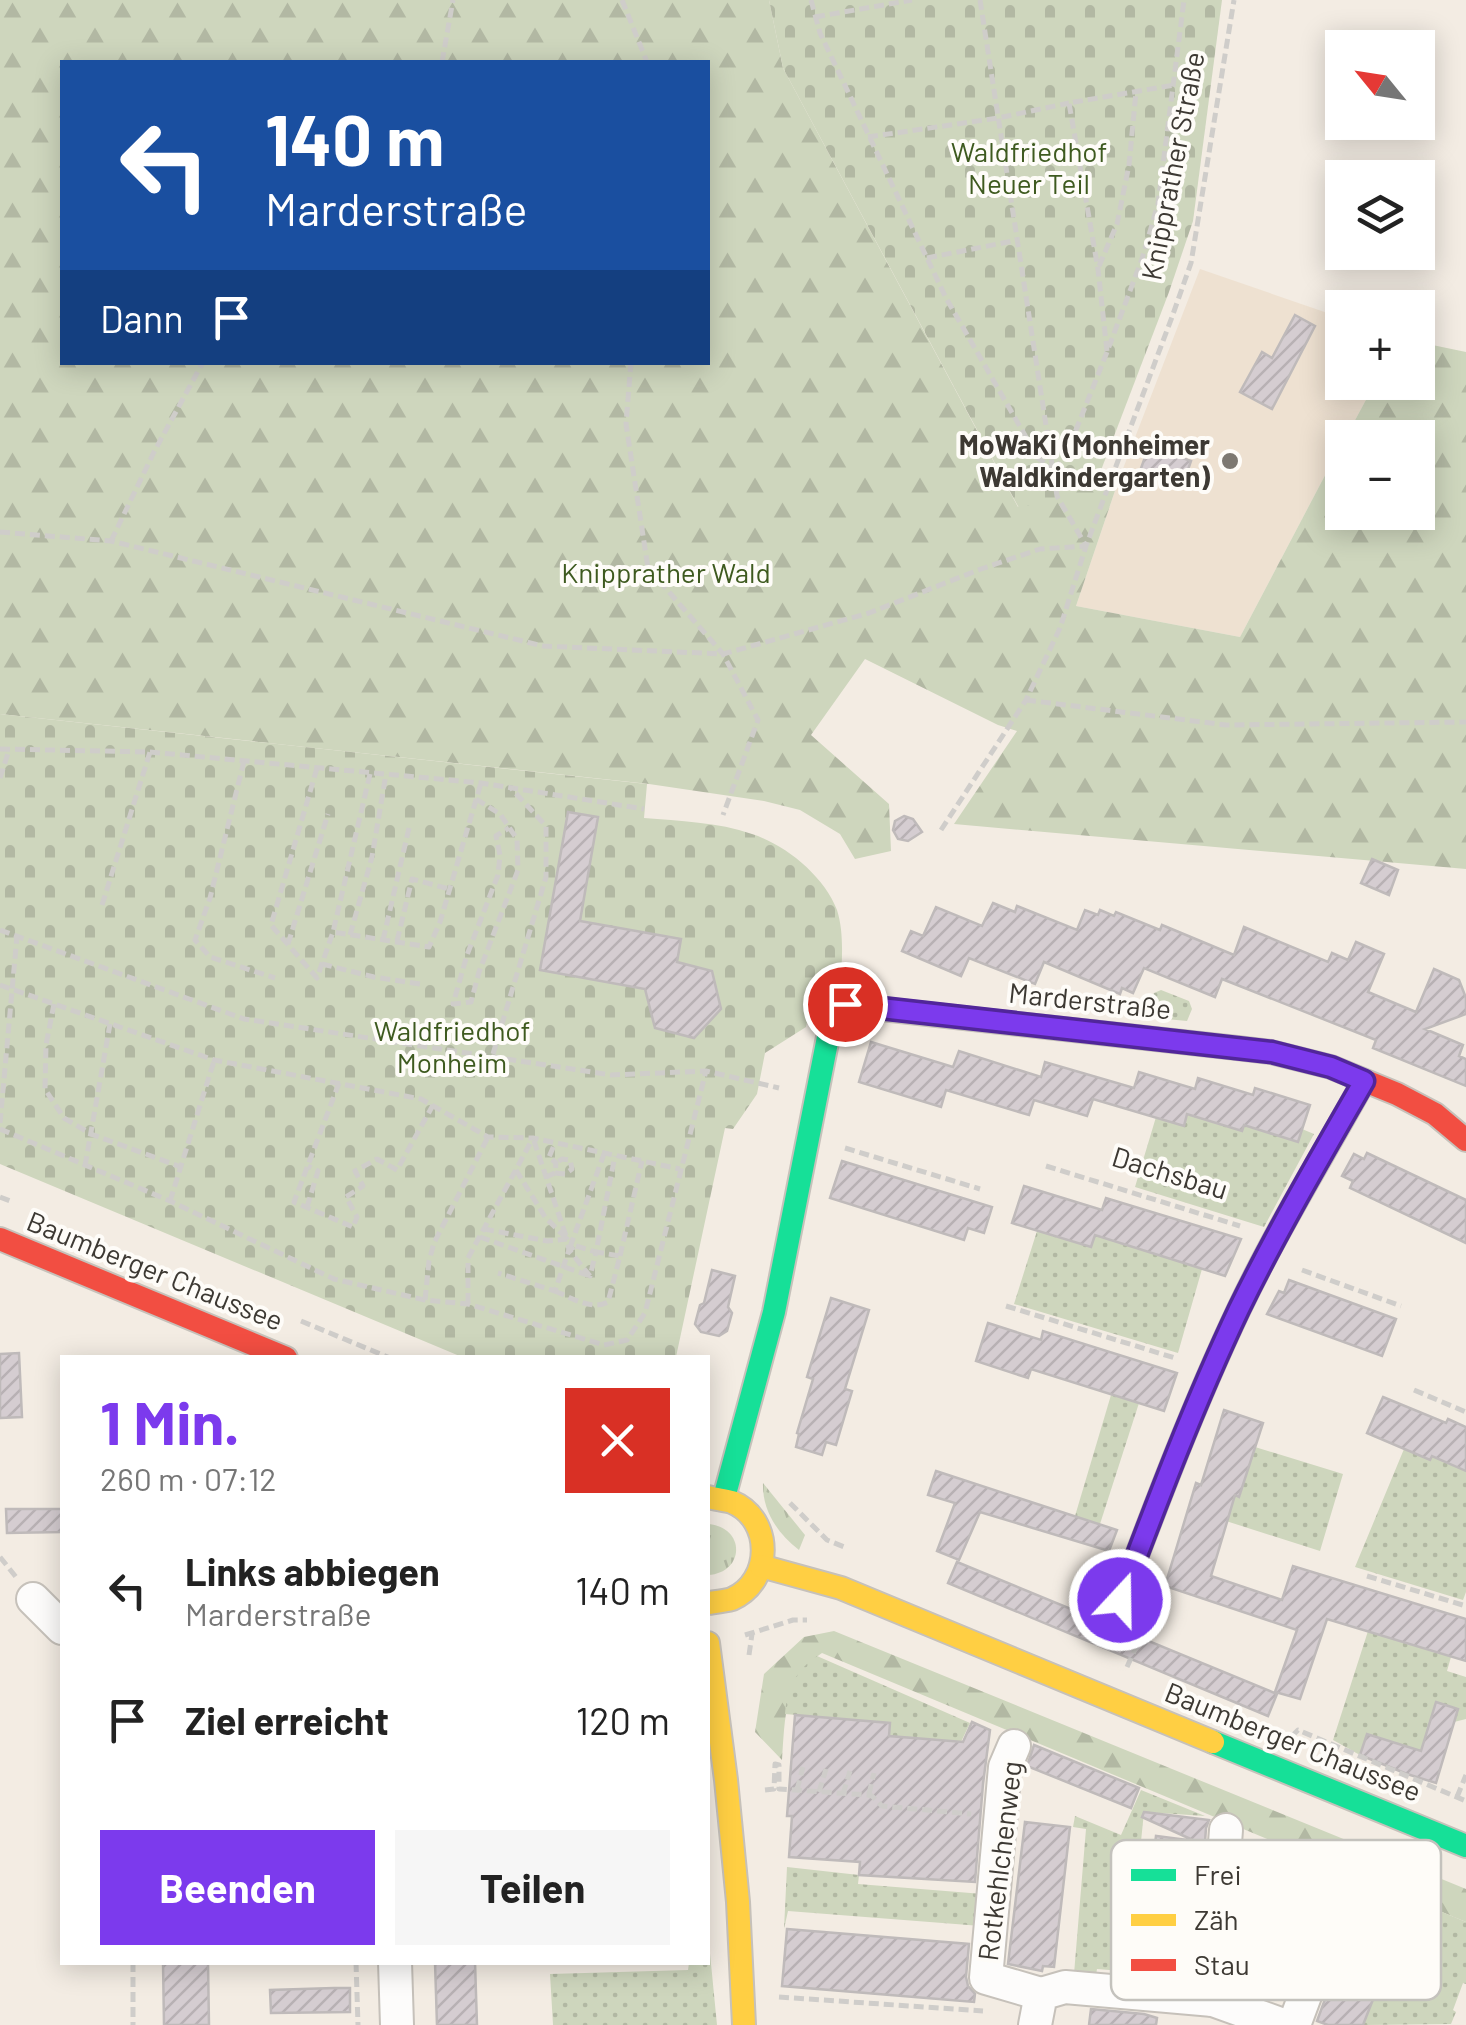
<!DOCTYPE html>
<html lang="de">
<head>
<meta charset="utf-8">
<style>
  :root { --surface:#fff; --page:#f6f6f6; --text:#222; --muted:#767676; --accent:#7c3aed }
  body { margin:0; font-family:Barlow,sans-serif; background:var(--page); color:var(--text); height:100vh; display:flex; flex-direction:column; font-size:38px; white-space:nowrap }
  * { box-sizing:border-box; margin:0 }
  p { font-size:32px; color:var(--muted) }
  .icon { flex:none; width:55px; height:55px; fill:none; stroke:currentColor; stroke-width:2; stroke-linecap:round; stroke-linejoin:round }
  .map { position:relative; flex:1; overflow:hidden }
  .details { position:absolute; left:60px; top:1355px; width:650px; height:610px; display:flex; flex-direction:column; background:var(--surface); border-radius:0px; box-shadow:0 5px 25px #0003 }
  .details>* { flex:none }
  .top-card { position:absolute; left:60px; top:60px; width:650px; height:305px; border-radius:0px; box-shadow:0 5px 25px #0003; background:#1a4fa0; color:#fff; overflow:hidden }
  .needle { width:65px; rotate:300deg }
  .fabs { position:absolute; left:1325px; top:30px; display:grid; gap:20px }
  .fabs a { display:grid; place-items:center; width:110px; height:110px; border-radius:0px; background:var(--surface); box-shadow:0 5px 25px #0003; font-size:50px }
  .pin { position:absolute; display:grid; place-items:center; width:85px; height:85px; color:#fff; margin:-42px; border:5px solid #fff; border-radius:50%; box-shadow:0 2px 10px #0007 }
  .me { position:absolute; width:110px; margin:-55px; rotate:21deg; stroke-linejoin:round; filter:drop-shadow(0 0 8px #0008) }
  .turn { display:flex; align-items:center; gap:35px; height:210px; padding:0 40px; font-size:45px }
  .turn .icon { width:130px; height:130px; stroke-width:2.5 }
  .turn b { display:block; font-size:70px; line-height:85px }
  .then { display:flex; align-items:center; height:95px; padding:0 40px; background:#0003; gap:20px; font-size:38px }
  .round { display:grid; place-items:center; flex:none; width:105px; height:105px; border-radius:0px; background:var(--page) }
  .overview { display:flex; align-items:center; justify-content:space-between; height:170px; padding:0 40px }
  h1 { font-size:60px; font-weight:700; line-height:75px; color:var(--accent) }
  .cta { display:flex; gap:20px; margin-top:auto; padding:20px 40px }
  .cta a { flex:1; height:115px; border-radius:0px; background:var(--accent); color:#fff; font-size:40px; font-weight:700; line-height:115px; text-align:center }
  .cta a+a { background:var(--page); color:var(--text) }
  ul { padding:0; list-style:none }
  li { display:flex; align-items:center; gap:30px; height:130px; padding:0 40px }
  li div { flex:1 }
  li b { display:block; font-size:38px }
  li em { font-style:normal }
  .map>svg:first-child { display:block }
  .built { fill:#eee1d1 }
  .grass { fill:url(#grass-tufts) }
  .forest { fill:url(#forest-firs); fill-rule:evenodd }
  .cemetery { fill:url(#cemetery-stones) }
  .garden { fill:url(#garden-dots) }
  .building { fill:url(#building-hatch); stroke:#bfbaba; stroke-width:2.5 }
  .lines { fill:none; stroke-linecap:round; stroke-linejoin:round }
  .street-casing { stroke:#c6c1ba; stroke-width:36 }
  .fast-casing { stroke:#c6c1ba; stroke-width:26 }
  .slow-casing { stroke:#c6c1ba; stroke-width:26 }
  .jam-casing { stroke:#c6c1ba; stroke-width:26 }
  .path { stroke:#cfcdca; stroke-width:5; stroke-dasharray:10 5; stroke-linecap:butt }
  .street { stroke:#fdfcfb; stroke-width:32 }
  .fast { stroke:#16e098; stroke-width:22 }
  .slow { stroke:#ffcf43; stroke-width:22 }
  .jam { stroke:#f24e42; stroke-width:22 }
  .route-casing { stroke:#51269a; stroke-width:25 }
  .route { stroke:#7c3aed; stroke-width:18 }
  .poi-dot { fill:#7d7871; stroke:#fefcf8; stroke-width:4 }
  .labels { text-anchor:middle; stroke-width:8; stroke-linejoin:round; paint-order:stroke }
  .park-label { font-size:28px; fill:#3e5a1f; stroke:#fefcf8 }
  .street-label { font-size:28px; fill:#3d3933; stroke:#fefcf8 }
  .poi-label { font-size:28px; font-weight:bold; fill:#3d3933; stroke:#fefcf8; text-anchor:end }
  .key { fill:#fefcf8; stroke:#c4c2bd; stroke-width:2.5 }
  .key-label { font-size:28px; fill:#3d3933 }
</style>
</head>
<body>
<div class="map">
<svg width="1466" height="2025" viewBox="0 0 1466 2025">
  <defs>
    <pattern id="grass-tufts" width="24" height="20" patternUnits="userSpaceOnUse" patternTransform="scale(2.5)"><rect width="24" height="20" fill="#ced6bd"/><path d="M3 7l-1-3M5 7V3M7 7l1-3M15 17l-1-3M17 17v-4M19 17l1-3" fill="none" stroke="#b2b8a3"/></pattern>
    <pattern id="forest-firs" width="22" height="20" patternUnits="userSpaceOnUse" patternTransform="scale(2.5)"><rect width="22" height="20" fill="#ced6bd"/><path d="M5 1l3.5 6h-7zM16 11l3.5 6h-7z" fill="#b2b8a3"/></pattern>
    <pattern id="cemetery-stones" width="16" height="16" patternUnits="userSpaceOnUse" patternTransform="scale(2.5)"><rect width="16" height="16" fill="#ced6bd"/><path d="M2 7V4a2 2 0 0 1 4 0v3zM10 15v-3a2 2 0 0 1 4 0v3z" fill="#b2b8a3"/></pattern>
    <pattern id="garden-dots" width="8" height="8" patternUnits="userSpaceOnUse" patternTransform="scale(2.5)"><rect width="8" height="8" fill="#ced6bd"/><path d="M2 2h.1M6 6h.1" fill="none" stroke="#b2b8a3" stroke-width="1.8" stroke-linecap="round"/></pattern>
    <pattern id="building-hatch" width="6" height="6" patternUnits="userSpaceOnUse" patternTransform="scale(2.5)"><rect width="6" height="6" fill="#d5cdd1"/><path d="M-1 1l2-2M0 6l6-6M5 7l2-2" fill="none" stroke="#b8b1b4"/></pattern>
  </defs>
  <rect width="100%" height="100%" fill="#f3ece3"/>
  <!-- built -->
  <path class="built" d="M1200 269 1342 318V382L1375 383 1346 437 1342 438V443L1240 637 1076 606 1119 479Z"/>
  <!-- grass -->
  <g class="grass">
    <path d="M763 1483 805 1535 799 1550C778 1534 762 1511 763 1483Z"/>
    <path d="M708 1524C746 1527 745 1573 708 1575Z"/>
  </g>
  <!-- forest -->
  <g class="forest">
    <path d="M0 0H769L783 68 1018 507 1119 479 1076 606 1240 637 1342 443V512H1418V438L1346 437 1375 383 1418 382V342L1466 352V869L954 824 1017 731 998 725 865 659 811 735 889 804 891 851 855 859 840 834 800 810 764 801 649 784 0 714ZM62 62H708V362H62Z"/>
    <path d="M834 1631 1466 1889V1922L822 1653C784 1677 785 1719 782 1760L755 1732 764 1674 804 1637Z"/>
  </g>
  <!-- cemetery -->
  <g class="cemetery">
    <path d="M769 0H1222L1193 221 1169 292 1095 486 1019 508 783 68Z"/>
    <path d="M0 714 647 784 644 818C679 821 718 822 752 834 786 845 824 876 837 910 844 932 842 957 841 980L816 978 806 1027 765 1053 757 1094 733 1129 725 1128 676 1357H462L0 1164Z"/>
  </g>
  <!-- garden -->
  <g class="garden">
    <path d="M1161 990 1189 1001 1192 1009 1187 1021 1145 1017 1154 993Z"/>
    <path d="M1187 1114 1241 1131 1244 1125 1298 1142 1302 1129 1314 1134 1264 1227 1135 1187 1156 1117 1184 1125Z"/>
    <path d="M1037 1231 1090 1247 1095 1234 1202 1269 1178 1353 1014 1304Z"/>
    <path d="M1111 1395 1139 1403 1100 1524 1075 1516Z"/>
    <path d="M1255 1447 1343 1474 1320 1551 1226 1521 1235 1495 1240 1496Z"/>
    <path d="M1404 1449 1430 1460 1432 1456 1466 1471V1592L1463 1600 1355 1567Z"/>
    <path d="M1368 1631 1451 1657 1447 1671 1466 1677V1719L1454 1722 1458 1709 1436 1703 1421 1752 1367 1735 1360 1755 1333 1740Z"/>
    <path d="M817 1656 970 1723 961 1742 889 1736 890 1723 785 1714C787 1689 796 1670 817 1656Z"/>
    <path d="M1141 1790 1205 1816 1144 1812 1139 1861 1142 1862 1134 1972 1097 1969 1096 1975 1074 1974 1086 1829 1073 1827 1075 1816 1121 1835Z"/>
    <path d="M787 1867 859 1875 858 1884 983 1894 981 1926 788 1911 784 1929Z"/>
    <path d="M1363 1879 1466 1922V1984L1463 1983 1453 2010 1456 2012 1451 2024 1363 2025 1410 1905 1360 1886Z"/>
    <path d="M708 1933 717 2025H553L550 1974 688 1970 689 1963 708 1962Z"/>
  </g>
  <!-- building -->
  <g class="building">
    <path d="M1295 315 1315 326 1272 409 1240 392 1262 352 1272 358Z"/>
    <path d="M1149 446 1191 461 1182 487 1140 471Z"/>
    <path d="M568 812 598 817 580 921 681 939 677 962 712 971 721 1009 694 1038 655 1028 645 989 540 970Z"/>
    <path d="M904 816 913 819 922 832 908 841 898 839 893 830 895 821Z"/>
    <path d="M1372 859 1398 870 1389 895 1361 883Z"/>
    <path d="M993 903 1015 912 1017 906 1077 930 1085 910 1098 915 1100 910 1114 916 1116 912 1160 930 1162 925 1234 955 1244 927 1328 962 1332 953 1348 960 1356 942 1384 954 1368 992 1416 1012 1434 969 1459 980 1466 998V1014L1425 1029 1463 1045 1459 1056 1466 1059V1086L1373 1048 1376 1040 1222 979 1215 997 1144 968 1133 993 1122 988 1120 994 1044 962 1035 984 969 958 961 976 902 951 911 931 923 936 936 907 982 926Z"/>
    <path d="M871 1042 953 1067 959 1051 1041 1077 1045 1062 1134 1088 1139 1072 1195 1089 1198 1078 1253 1095 1255 1088 1310 1105 1298 1142 1244 1125 1242 1131 1187 1114 1184 1126 1093 1099 1087 1116 1034 1100 1029 1115 946 1090 941 1107 859 1082Z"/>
    <path d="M1367 1153 1466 1200V1243L1350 1188 1353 1181 1342 1176 1354 1154 1364 1159Z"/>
    <path d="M842 1161 992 1207 984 1233 968 1228 964 1240 830 1198Z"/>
    <path d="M1024 1186 1102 1210 1106 1198 1241 1239 1225 1276 1095 1235 1091 1247 1012 1223Z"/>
    <path d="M712 1270 735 1276 728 1307 732 1313 727 1331 719 1336 701 1332 695 1324 700 1305 704 1303Z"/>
    <path d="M1289 1280 1396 1319 1382 1356 1267 1314 1279 1291 1284 1293Z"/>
    <path d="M831 1298 869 1310 845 1389 852 1391 836 1445 826 1442 822 1455 796 1447 799 1434 797 1433 813 1379 807 1377Z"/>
    <path d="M988 1323 1041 1340 1043 1331 1177 1373 1164 1411 1031 1369 1028 1378 976 1361Z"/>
    <path d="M19 1353 22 1417 0 1418V1354Z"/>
    <path d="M1383 1397 1446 1423 1448 1419 1466 1427V1471L1432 1456 1430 1460 1367 1433Z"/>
    <path d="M1224 1410 1263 1423 1239 1497 1235 1495 1211 1576 1282 1600 1293 1566 1466 1619V1661L1327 1619 1300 1699 1275 1692 1297 1630 1165 1586 1196 1483 1201 1485Z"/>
    <path d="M936 1471 1117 1530 1109 1551 980 1512 959 1560 937 1551 955 1503 928 1495Z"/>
    <path d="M6 1509H62V1532L7 1533Z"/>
    <path d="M957 1562 1277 1694 1268 1716 948 1583Z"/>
    <path d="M1436 1702 1458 1709 1436 1783 1407 1774 1360 1755 1367 1734 1421 1751Z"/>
    <path d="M795 1715 890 1723 889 1736 963 1742 972 1722 990 1730 983 1784 975 1882 859 1875 860 1862 789 1857 792 1816H787Z"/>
    <path d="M1034 1745 1139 1788 1131 1808 1027 1766Z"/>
    <path d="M1144 1812 1209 1820 1206 1828 1195 1978 1147 1974 1160 1860H1153L1156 1836 1195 1841 1142 1817Z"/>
    <path d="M1025 1822 1070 1827 1054 1967 1043 1966 1042 1971 1008 1964Z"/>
    <path d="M1366 1888 1410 1905 1363 2025H1328L1317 2021Z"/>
    <path d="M787 1929 969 1944 966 1977 968 1986 975 1994 974 2002 782 1986Z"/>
    <path d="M163 1962H208L209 2025H164Z"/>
    <path d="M435 1962H475L477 2025H437Z"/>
    <path d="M334 1988H350V2012L271 2013 270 1990Z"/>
    <path d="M1091 2009 1144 2014 1157 2018 1156 2025H1089Z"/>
  </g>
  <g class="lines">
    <!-- street casing -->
    <g class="street-casing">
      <g id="street">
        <path d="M33 1599 62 1628"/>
        <path d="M1014 1746 1005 1767 986 1978 1041 1994"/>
        <path d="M395 1962 397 2025"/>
        <path d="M1213 2000 1226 1830"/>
        <path d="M1035 2025 1041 1994 1065 1987 1213 2000 1283 2025"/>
        <path d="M1294 2025 1347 1883"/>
      </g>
    </g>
    <!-- fast casing -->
    <g class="fast-casing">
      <g id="fast">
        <path d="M724 1498 774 1312 829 1032 845 1005 1237 1048"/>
        <path d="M1151 1612 1120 1600C1157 1502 1194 1404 1239 1309 1276 1231 1322 1157 1364 1081"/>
        <path d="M1213 1742 1466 1846"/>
      </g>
    </g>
    <!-- slow casing -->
    <g class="slow-casing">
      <g id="slow">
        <path d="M708 1497C715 1499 725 1500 732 1502 773 1519 773 1581 732 1599 725 1601 715 1602 708 1603"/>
        <path d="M761 1566 841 1588 1213 1742"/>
        <path d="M708 1643 726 1780 738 1902 744 2025"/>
      </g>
    </g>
    <!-- jam casing -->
    <g class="jam-casing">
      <g id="jam">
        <path d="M1237 1048 1271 1052 1331 1067 1397 1094 1435 1114 1466 1140"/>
        <path d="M0 1239 286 1358"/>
      </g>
    </g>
    <!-- path -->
    <g class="path">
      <path d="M622 0 647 62"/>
      <path d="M811 0 820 33 946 298 1038 458 1051 468"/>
      <path d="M980 0 1057 496 1086 546"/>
      <path d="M815 17 912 0"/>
      <path d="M442 62 453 0"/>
      <path d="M868 137 998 118 1069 103"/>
      <path d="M927 258 1018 240"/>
      <path d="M1099 266 1117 224 1129 165 1136 92"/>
      <path d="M1107 351 1098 269 1069 103 1174 85"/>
      <path d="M631 362 626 424 648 568 723 654 758 720 723 815"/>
      <path d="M1054 470 1066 455 1107 352 1142 259 1158 204 1184 0"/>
      <path d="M0 532 111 541 543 646 723 654 869 613 981 569 1040 549 1086 546"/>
      <path d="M111 541 154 452 203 362"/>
      <path d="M1026 700 1226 725 1466 722"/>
      <path d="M0 749 150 752 481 783 644 809"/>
      <path d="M244 761 210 898 195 940 210 957 275 978"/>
      <path d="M317 768 271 925 317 978 333 932"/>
      <path d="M370 774 333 932 429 947 440 922 481 783"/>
      <path d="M0 778 9 750"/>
      <path d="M476 799 500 814 517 839 518 870 479 972 471 1002 453 1004 467 955 498 875 500 855 496 836 509 828"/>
      <path d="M941 830 1026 700 1060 628 1086 546 1172 317 1191 263 1234 0"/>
      <path d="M102 905 150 752"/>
      <path d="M0 930 244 1019 611 1075 706 1071 779 1088"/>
      <path d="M350 935 372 857 386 774"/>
      <path d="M383 940 409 828"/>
      <path d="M397 941 412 879 449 889"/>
      <path d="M288 944 328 814"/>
      <path d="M322 964 374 977 420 984"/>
      <path d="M0 985 214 1060 421 1099 488 1137 533 1138 680 1169"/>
      <path d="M54 1004 46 1045 45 1089 64 1118 91 1134 181 1167"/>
      <path d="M493 1054 546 877V826L510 787"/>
      <path d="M339 1083 294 1202 353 1227 357 1217 346 1197 363 1186 355 1171 377 1159 397 1170 433 1105"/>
      <path d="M0 1123 17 936"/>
      <path d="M0 1129 170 1201 334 1279 425 1300 468 1304 604 1345 627 1340 645 1313 706 1071"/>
      <path d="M845 1148 980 1189"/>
      <path d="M85 1166 110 1024"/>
      <path d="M1046 1166 1240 1226"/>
      <path d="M516 1170 545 1217 567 1239 533 1138"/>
      <path d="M555 1173 565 1174 572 1169 570 1160 562 1159 556 1163"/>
      <path d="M546 1177 555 1173 556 1163 549 1157 555 1143"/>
      <path d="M0 1197 13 1202"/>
      <path d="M170 1201 214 1061"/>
      <path d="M307 1207 318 1171 308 1166"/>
      <path d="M484 1229 547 1241 567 1239 569 1250 555 1291 498 1273"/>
      <path d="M480 1237 590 1276"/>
      <path d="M576 1246 596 1252 590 1276 569 1250Z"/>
      <path d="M570 1247 604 1154"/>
      <path d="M620 1256 642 1161"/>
      <path d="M1302 1270 1401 1306"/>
      <path d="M555 1291C572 1298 592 1311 608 1302L620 1256 596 1252 615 1156"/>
      <path d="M425 1300 429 1261 434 1243 488 1137"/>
      <path d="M468 1303V1258L533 1138"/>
      <path d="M1006 1306 1175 1358"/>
      <path d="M301 1321 390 1358"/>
      <path d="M1414 1390 1466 1412"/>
      <path d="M790 1503 827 1540 847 1548"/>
      <path d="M0 1557 16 1577"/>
      <path d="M1367 1576 1466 1606"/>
      <path d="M745 1635 793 1620H807"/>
      <path d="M749 1655 752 1634"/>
      <path d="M1127 1667 1136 1647"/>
      <path d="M1291 1737 1298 1730 1466 1801"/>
      <path d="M765 1790 774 1789 775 1764 779 1765V1789L868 1795 872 1796 882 1806 971 1814"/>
      <path d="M797 1790 803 1767"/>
      <path d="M819 1792 826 1769"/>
      <path d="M843 1794 850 1771"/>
      <path d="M869 1794 874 1773"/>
      <path d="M1457 1797 1466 1775"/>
      <path d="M133 1962V2025"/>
      <path d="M356 1962 358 2025"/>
      <path d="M779 1997 983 2011"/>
    </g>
    <!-- street -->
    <use href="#street" class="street"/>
    <!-- fast -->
    <use href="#fast" class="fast"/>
    <!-- slow -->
    <use href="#slow" class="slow"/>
    <!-- jam -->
    <use href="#jam" class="jam"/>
  </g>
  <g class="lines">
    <!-- route casing -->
    <g class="route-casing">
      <path id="route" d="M845 1004 1272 1052 1331 1067 1364 1081C1321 1156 1277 1231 1239 1309 1194 1404 1157 1502 1120 1600"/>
    </g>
    <!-- route -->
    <use href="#route" class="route"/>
  </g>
  <!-- markers -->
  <circle class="poi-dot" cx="1230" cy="461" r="10"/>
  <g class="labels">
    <!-- park labels -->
    <g class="park-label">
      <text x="1029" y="162">Waldfriedhof<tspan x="1029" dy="32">Neuer Teil</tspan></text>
      <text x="666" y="583">Knipprather Wald</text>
      <text x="452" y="1041">Waldfriedhof<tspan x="452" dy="32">Monheim</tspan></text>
    </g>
    <!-- street labels -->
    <g class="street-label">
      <text transform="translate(1173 166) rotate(-79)" y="10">Knipprather Straße</text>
      <text transform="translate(1090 1001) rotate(6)" y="10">Marderstraße</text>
      <text transform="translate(1170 1173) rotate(17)" y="10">Dachsbau</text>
      <text transform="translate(155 1271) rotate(22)" y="10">Baumberger Chaussee</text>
      <text transform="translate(1293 1742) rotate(22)" y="10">Baumberger Chaussee</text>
      <text transform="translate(1000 1861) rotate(-83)" y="10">Rotkehlchenweg</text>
    </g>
    <!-- poi labels -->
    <g class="poi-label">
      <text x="1210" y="455">MoWaKi (Monheimer<tspan x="1210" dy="32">Waldkindergarten)</tspan></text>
    </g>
  </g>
  <!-- legend -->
  <rect x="1111" y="1840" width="330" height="160" rx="15" class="key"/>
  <rect x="1131" y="1869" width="45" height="12" fill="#16e098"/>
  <rect x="1131" y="1914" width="45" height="12" fill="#ffcf43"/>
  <rect x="1131" y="1959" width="45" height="12" fill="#f24e42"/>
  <g class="key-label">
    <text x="1194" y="1885">Frei</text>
    <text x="1194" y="1930">Zäh</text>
    <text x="1194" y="1975">Stau</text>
  </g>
</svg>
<div class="fabs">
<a><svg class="needle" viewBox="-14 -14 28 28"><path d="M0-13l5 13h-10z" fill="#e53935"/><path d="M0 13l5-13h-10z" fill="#767676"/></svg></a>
<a><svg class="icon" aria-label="layers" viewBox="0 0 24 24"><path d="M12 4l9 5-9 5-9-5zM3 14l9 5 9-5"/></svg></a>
<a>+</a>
<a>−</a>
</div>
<div class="pin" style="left:845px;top:1004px;background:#d93025"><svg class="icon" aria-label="arrive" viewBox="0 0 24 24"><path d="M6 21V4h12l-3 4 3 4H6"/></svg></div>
<svg class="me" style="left:1120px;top:1600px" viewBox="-20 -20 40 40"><circle r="17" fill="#7c3aed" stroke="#fff" stroke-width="3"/><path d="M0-11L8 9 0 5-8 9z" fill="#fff"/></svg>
<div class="top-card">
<div class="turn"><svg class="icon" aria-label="left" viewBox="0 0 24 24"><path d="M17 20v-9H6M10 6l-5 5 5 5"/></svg><div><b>140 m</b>Marderstraße</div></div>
<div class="then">Dann<svg class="icon" aria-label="arrive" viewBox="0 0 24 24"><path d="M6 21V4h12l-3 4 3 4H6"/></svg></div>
</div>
<section class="details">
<div class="overview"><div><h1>1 Min.</h1><p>260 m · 07:12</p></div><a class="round" style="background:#d93025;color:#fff"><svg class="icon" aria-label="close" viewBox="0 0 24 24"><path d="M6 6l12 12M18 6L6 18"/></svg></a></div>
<ul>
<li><svg class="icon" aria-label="left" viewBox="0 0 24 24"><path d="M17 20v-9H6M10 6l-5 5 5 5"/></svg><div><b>Links abbiegen</b><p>Marderstraße</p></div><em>140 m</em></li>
<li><svg class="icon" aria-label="arrive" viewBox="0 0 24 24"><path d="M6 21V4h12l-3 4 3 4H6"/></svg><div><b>Ziel erreicht</b></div><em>120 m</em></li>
</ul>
<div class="cta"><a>Beenden</a><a>Teilen</a></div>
</section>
</div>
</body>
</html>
